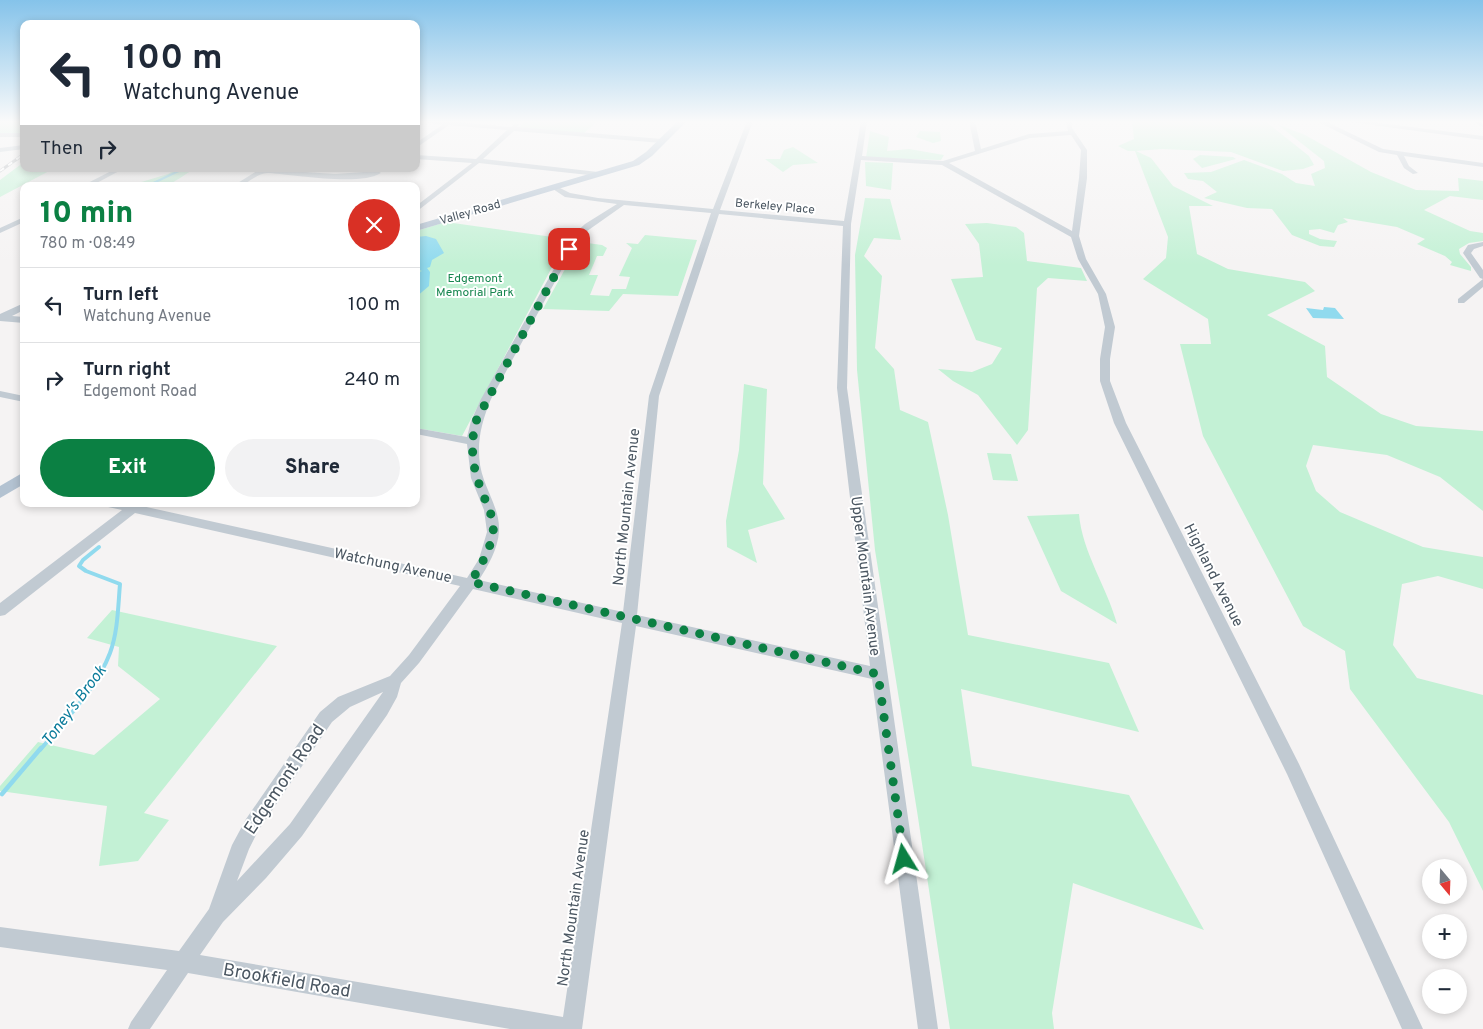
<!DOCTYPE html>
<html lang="en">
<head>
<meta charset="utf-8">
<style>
  :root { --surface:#fff; --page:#f2f2f3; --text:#1f2937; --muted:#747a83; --line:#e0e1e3; --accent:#0b8043 }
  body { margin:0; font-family:Overpass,sans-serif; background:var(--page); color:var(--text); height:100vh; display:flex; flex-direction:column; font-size:19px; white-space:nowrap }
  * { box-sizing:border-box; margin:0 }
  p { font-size:16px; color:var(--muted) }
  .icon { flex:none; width:28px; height:28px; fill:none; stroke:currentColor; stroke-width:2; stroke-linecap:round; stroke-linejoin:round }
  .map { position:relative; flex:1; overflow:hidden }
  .details { position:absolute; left:20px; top:182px; width:400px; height:325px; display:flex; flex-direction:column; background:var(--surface); border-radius:10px; box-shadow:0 2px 8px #0003 }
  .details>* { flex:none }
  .hud { position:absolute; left:20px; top:20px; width:400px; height:152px; border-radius:10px; box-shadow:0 2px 8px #0003; background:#fff; color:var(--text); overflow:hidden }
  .needle { width:32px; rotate:161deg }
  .buttons { position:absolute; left:1422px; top:859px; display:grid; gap:10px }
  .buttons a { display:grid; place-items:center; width:45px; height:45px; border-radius:50%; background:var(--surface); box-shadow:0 2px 8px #0003; font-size:25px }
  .pin { position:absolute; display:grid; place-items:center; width:42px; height:42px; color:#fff; margin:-21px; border-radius:10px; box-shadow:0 2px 8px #0006 }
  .me { position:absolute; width:55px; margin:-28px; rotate:352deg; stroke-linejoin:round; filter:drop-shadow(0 0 4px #0008) }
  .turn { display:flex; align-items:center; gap:18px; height:105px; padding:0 20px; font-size:22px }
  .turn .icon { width:65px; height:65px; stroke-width:2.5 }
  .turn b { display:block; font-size:35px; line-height:42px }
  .then { display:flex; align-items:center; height:48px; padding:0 20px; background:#0003; gap:10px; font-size:19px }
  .round { display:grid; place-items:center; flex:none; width:52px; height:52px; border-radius:26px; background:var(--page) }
  .headline { display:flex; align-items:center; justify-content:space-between; height:85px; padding:0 20px }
  h1 { font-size:30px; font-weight:800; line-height:38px; color:var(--accent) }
  .button { display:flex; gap:10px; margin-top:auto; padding:10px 20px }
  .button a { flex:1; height:58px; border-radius:30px; background:var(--accent); color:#fff; font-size:20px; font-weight:800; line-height:58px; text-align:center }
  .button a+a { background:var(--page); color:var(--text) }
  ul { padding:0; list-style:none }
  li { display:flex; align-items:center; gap:15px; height:75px; padding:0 20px; border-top:1px solid var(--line) }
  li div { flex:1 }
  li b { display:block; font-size:19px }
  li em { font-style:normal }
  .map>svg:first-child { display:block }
  .green { fill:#c3f1d5 }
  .water { fill:#90daee }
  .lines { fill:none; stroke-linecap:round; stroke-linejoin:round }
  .stream-far2 { stroke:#90daee; stroke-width:2 }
  .stream-far1 { stroke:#90daee; stroke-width:4 }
  .stream { stroke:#90daee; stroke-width:4.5 }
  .minor { fill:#c1cad2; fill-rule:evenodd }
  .major { fill:#b3c2d1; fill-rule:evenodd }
  .rail-casing { stroke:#b5b8bd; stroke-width:3 }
  .rail { stroke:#fff; stroke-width:2; stroke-dasharray:5; stroke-linecap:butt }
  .route { stroke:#0b8043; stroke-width:9; stroke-dasharray:0 16.2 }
  .labels { text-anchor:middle; stroke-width:4; stroke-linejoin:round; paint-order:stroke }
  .far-street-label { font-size:12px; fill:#4a5661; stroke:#fff }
  .far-park-label { font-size:12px; fill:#17864f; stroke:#fff }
  .street-label { font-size:15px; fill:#4a5661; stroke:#fff }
  .water-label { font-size:16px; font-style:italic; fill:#0c7c9b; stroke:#fff }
  .near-street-label { font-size:18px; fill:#4a5661; stroke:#fff }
</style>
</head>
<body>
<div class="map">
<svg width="1483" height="1029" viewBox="0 0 1483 1029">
  <rect width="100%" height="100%" fill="#f5f3f3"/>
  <!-- green -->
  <g class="green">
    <rect x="0" y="121" width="24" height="12"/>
    <path d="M524 121H598L584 133 519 128Z"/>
    <path d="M1132 121H1265L1309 156 1314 165 1303 169 1283 171 1231 152 1162 149 1136 151 1151 158 1173 186 1213 206H1189L1197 254 1228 269 1305 282 1315 291 1267 315 1325 346 1327 377 1381 414 1416 426 1483 431V511L1440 477 1387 455 1313 445 1306 466 1316 491 1340 512 1423 547 1483 557V589L1438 576 1402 584 1393 645 1417 678 1483 695V891L1449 822 1350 689 1345 651 1303 626 1203 436 1180 344H1211L1208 319 1143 279 1166 258 1168 237 1135 151H1128L1118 146 1134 139Z"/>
    <path d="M1277 124 1305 135 1371 172 1416 190 1459 191 1458 178 1483 181V200L1450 196 1424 210 1470 231 1483 233V241L1469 243 1459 249 1460 254 1471 267V271L1450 265 1452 262 1445 256 1417 244 1425 239 1397 227 1343 218 1348 222 1338 225 1334 233 1320 229 1309 230V234L1320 239 1337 241 1334 247 1320 246 1292 235 1272 209 1247 208 1204 198 1217 192 1203 181 1188 179 1184 173 1211 172 1244 160 1282 174 1296 183 1315 186 1311 174 1325 168 1324 161Z"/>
    <path d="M870 131 889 137 887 151 909 149 944 155 941 160 866 158Z"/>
    <path d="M920 131 940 132 941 141 933 143 916 137Z"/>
    <path d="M793 147 818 163 793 165 783 172 765 159H780L784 150Z"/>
    <path d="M1200 155 1233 157 1236 159 1202 168 1193 159Z"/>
    <path d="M24 162V169H53L0 197V180Z"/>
    <path d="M865 162 893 163 891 190 866 186Z"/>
    <path d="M176 169H194C170 184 168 190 138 183L168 174Z"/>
    <path d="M865 198 890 199 901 240 874 238 864 256 882 276 875 348 894 369 900 410 928 422 948 515 968 635 1109 663 1139 732 961 689 972 766 1129 795 1204 930 1073 883 1052 1013 1054 1029H950L917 811 875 550 857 370 855 255Z"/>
    <path d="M446 222 567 239 462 436 416 428V231Z"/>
    <path d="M987 223 1016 227 1024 233 1027 261 1081 268 1087 281 1048 278 1037 288 1028 430 1017 445 978 395 953 381 938 369 972 372 992 364 1002 348 976 340 951 279 983 277 979 244 965 224Z"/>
    <path d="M645 235 697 240 678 296 623 294 609 311 543 309 580 242 602 245 607 248 603 256H597L589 275H598L590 295 609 296 612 289H626L630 277 619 276 632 248 626 243 638 244Z"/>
    <path d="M744 384 767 389 763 484 785 519 748 530 757 563 727 547 726 521 739 450Z"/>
    <path d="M987 453 1011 454 1018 481 993 480Z"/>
    <path d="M1079 514C1082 552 1107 587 1117 624L1061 591 1027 516Z"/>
    <path d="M112 610 277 646 144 813 169 820 138 861 99 866 107 806 0 791V786L38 742 94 755 160 699 118 666 119 647 87 638Z"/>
  </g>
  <!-- water -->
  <g class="water">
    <path d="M426 236 436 239 444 253 432 260 430 267 427 268 430 272 429 286 416 297C416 287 421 284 419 272L422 271 416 269V237Z"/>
    <path d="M1324 307 1335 308 1344 319 1313 318 1306 308 1323 310Z"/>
  </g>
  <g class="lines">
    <!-- stream-far2 -->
    <path class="stream-far2" d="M147 186 183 169"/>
    <!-- stream-far1 -->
    <path class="stream-far1" d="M40 750C63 723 98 686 110 653 118 631 118 607 120 584L86 571 79 566 83 560 99 547"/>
    <!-- stream -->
    <path class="stream" d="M2 794 41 748"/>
    <!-- minor -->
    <g class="minor">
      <path d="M417 121H447L511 127 516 123 519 125 517 127 662 139 665 141 662 143 514 131 483 159 598 172 601 174 598 176 479 163 416 212V206L472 163 416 159V155L476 159 507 130 449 125 416 148V143L442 125Z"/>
      <path d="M747 121H753L720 210 844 221 861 121H867L862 156 943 161 975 151 969 121H975L981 149 1029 134 1068 131 1066 121H1072V128L1087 150V178L1079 236 1086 259 1106 294 1115 327 1110 359V381L1126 423 1299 764 1423 1029H1402L1287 774 1114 423 1100 381V359L1105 327 1098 294 1078 259 1071 237 942 165 861 160 851 224 847 388 938 1029H918L872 679 636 626 582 1029H510L188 973 150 1029H128L131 1022 167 970 0 947V927L179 951 209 909 232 845 246 819 320 712 338 697 390 676 409 655 460 586 135 513 5 615 0 616V603L122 510 108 507 106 504H133L467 578 479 559 487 532 484 510 471 478 467 444 416 434V428L467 437 471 421 481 399 573 235 585 224 617 204 565 197 550 187 554 185 570 193 598 198 713 209ZM1071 135 1081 150 1079 178 1072 231 949 163 1030 138ZM624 205 711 213 649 396 623 612 479 580C488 566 498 549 499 531 500 513 490 497 484 480 474 452 480 425 491 399L580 236ZM719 214 843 226 837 388 870 666 637 615 659 396ZM473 589 622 623 563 1017 200 955 223 922 266 878 302 836 387 715 397 697 401 683 419 663ZM383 692 290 824 237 881 249 849 258 831 332 722 350 707Z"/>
      <path d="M1316 121H1325L1383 149 1483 163V167L1404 156 1409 166 1418 173 1413 174 1404 168 1397 155 1379 152Z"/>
      <path d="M1343 121H1364L1483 136V140Z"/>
      <rect x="0" y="133" width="24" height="4"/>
      <path d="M24 145V149L0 152V148Z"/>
      <path d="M115 169H123L91 186H82Z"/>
      <path d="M260 169 335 174 378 171 381 173C361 186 294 175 269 173 256 172 247 187 233 186Z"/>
      <path d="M24 217V222L0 233V228Z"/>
      <path d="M1483 242V246L1474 249 1471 253 1483 270V279L1480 278 1463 253 1468 245Z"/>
      <path d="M1483 279V287L1464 303H1458V299Z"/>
      <path d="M24 303V310L12 316 24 317V323L0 321V314Z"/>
      <path d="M0 391 24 396V402L0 397Z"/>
    </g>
    <!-- major -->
    <g class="major">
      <path d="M678 121H687L652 156 639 165 416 231V225L633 161 646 152Z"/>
      <path d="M1472 121H1482L1483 127Z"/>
      <path d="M24 472V484L0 498V486Z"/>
    </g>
    <!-- rail casing -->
    <g class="rail-casing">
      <path id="rail" d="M0 171 24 154"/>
    </g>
    <!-- rail -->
    <use href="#rail" class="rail"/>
  </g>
  <!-- sky -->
  <linearGradient id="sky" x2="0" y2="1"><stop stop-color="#85c3ea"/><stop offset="0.46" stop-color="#fafafa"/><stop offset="1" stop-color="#fafafa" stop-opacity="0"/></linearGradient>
  <rect width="1483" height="265" fill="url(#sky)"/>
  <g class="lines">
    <!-- route -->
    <path class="route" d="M569 249 476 421C470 444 472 467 481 489 486 504 495 517 493 533 490 551 480 566 471 582L878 674 904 859"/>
  </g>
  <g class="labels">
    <!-- far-street labels -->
    <g class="far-street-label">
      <text transform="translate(775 206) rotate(5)" y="4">Berkeley Place</text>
      <text transform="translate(470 212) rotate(-16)" y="4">Valley Road</text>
    </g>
    <!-- far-park labels -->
    <g class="far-park-label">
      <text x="475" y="282">Edgemont<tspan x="475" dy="14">Memorial Park</tspan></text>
    </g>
    <!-- street labels -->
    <g class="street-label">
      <text transform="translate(626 507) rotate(-84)" y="5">North Mountain Avenue</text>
      <text transform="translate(393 565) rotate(12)" y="5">Watchung Avenue</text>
      <text transform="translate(1214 575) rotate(63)" y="5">Highland Avenue</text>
      <text transform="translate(866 576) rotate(83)" y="5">Upper Mountain Avenue</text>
      <text transform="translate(573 908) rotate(-82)" y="5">North Mountain Avenue</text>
    </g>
    <!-- water labels -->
    <g class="water-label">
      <text transform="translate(73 705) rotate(-53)" y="6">Toney's Brook</text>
    </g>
    <!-- near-street labels -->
    <g class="near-street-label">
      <text transform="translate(284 779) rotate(-56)" y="6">Edgemont Road</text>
      <text transform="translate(287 980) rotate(10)" y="6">Brookfield Road</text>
    </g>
  </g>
</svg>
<div class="buttons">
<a><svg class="needle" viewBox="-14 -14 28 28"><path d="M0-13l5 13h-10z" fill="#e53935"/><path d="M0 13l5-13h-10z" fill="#747a83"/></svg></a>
<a>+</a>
<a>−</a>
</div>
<div class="pin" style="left:569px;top:249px;background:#d93025"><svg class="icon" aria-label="arrive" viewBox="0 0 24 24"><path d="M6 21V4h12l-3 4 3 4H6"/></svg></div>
<svg class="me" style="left:904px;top:859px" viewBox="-20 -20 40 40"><path d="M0-17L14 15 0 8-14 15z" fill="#0b8043" stroke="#fff" stroke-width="4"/></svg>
<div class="hud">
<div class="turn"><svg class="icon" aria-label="left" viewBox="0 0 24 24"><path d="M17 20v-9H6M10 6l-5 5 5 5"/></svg><div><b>100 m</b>Watchung Avenue</div></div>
<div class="then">Then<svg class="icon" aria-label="right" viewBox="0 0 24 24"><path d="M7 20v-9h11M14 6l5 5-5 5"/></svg></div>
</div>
<section class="details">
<div class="headline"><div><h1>10 min</h1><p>780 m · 08:49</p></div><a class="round" style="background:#d93025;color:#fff"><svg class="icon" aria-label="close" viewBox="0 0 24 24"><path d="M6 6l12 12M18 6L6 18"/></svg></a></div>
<ul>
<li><svg class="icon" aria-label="left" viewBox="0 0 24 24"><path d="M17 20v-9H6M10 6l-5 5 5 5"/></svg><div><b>Turn left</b><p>Watchung Avenue</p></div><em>100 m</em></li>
<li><svg class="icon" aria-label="right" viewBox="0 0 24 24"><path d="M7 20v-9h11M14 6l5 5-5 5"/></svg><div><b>Turn right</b><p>Edgemont Road</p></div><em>240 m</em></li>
</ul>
<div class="button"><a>Exit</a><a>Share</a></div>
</section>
</div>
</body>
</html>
